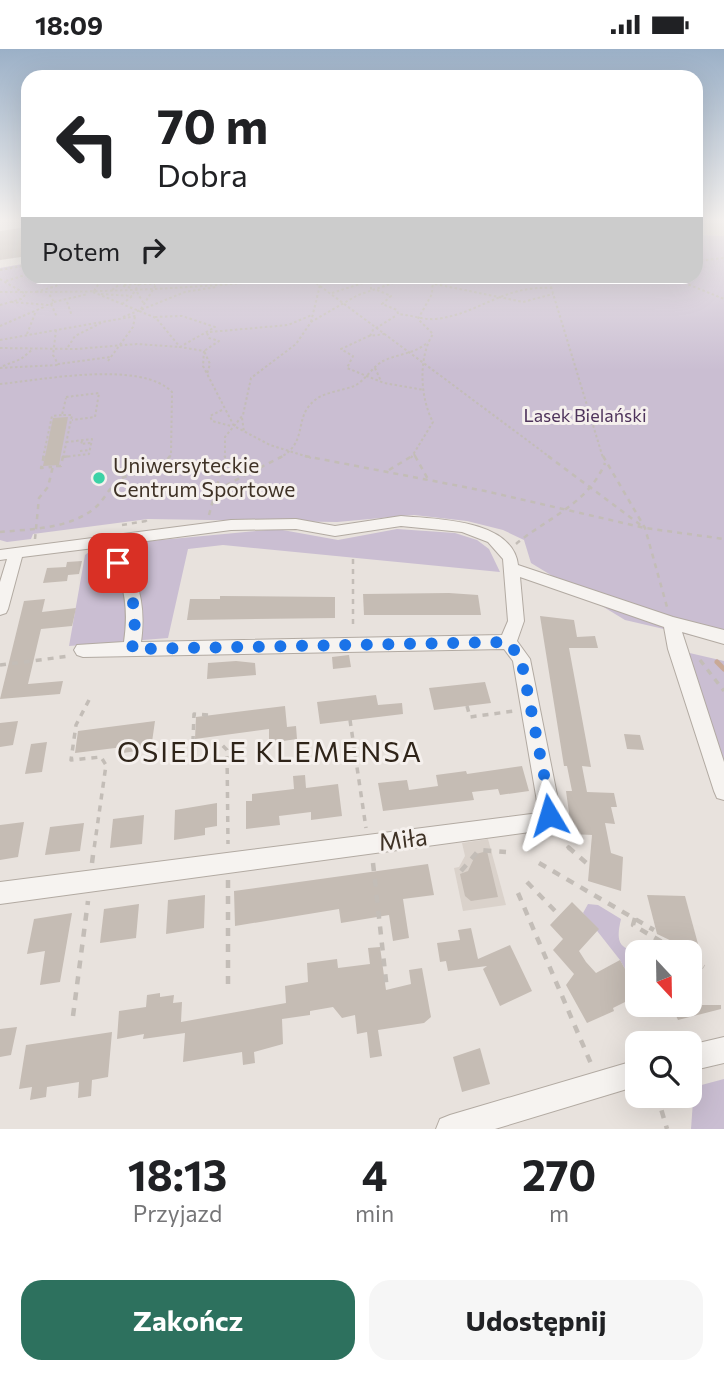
<!DOCTYPE html>
<html lang="pl">
<head>
<meta charset="utf-8">
<style>
  :root { --surface:#fff; --page:#f6f6f6; --text:#202124; --muted:#757577; --accent:#2d715e }
  body { margin:0; font-family:Commissioner,sans-serif; background:var(--page); color:var(--text); height:100vh; display:flex; flex-direction:column; font-size:26px; white-space:nowrap }
  * { box-sizing:border-box; margin:0 }
  p { font-size:23px; color:var(--muted) }
  .icon { flex:none; width:38px; height:38px; fill:none; stroke:currentColor; stroke-width:2; stroke-linecap:round; stroke-linejoin:round }
  .map { position:relative; height:1080px; overflow:hidden }
  .panel { display:flex; flex-direction:column; background:var(--surface); flex:1 }
  .panel>* { flex:none }
  .hud { position:absolute; left:21px; top:21px; width:682px; height:214px; border-radius:21px; box-shadow:0 7px 28px #0002; background:#fff; color:var(--text); overflow:hidden }
  .needle { width:46px; rotate:158deg }
  .tools { position:absolute; left:625px; top:891px; display:grid; gap:14px }
  .tools a { display:grid; place-items:center; width:77px; height:77px; border-radius:14px; background:var(--surface); box-shadow:0 7px 28px #0002; font-size:35px }
  .pin { position:absolute; display:grid; place-items:center; width:60px; height:60px; color:#fff; margin:-30px; border-radius:14px; box-shadow:0 4px 10px #0006 }
  .me { position:absolute; width:77px; margin:-38px; rotate:353deg; stroke-linejoin:round; filter:drop-shadow(0 0 5px #0008) }
  .turn { display:flex; align-items:center; gap:24px; height:147px; padding:0 21px; font-size:32px }
  .turn .icon { width:91px; height:91px; stroke-width:2.5 }
  .turn b { display:block; font-size:49px; line-height:60px }
  .then { display:flex; align-items:center; height:66px; padding:0 21px; background:#0003; gap:14px; font-size:26px }
  .eta { display:flex; justify-content:space-evenly; align-items:center; height:119px; text-align:center }
  .eta b { font-size:42px; font-weight:700; line-height:49px }
  .cta { display:flex; gap:14px; margin-top:auto; padding:14px 21px }
  .cta a { flex:1; height:80px; border-radius:21px; background:var(--accent); color:#fff; font-size:28px; font-weight:700; line-height:80px; text-align:center }
  .cta a+a { background:var(--page); color:var(--text) }
  .status { display:flex; justify-content:space-between; align-items:center; height:49px; padding:0 35px; background:var(--surface); direction:ltr }
  .status svg { height:19px; fill:currentColor }
  .map>svg:first-child { display:block }
  .built { fill:#dad2cb }
  .green { fill:#cabed2 }
  .lines { fill:none; stroke-linecap:round; stroke-linejoin:round }
  .stream { stroke:#c9a996; stroke-width:5 }
  .building { fill:#c5bcb4 }
  .minor-casing { stroke:#b2aaa2; stroke-width:2 }
  .path-far3 { stroke:#c3bdb7; stroke-width:2; stroke-dasharray:2.5 2.5; stroke-linecap:butt }
  .path-far2 { stroke:#c3bdb7; stroke-width:2.5; stroke-dasharray:5 5; stroke-linecap:butt }
  .path-far1 { stroke:#c3bdb7; stroke-width:3.5; stroke-dasharray:6 6; stroke-linecap:butt }
  .path { stroke:#c3bdb7; stroke-width:4.5; stroke-dasharray:8 8; stroke-linecap:butt }
  .minor { fill:#f6f3f0; fill-rule:evenodd }
  .route { stroke:#1a73e8; stroke-width:12; stroke-dasharray:0 21.6 }
  .poi-dot { fill:#3cd2a6; stroke:#f5f0ed; stroke-width:2.5 }
  .labels { text-anchor:middle; stroke-width:6; stroke-linejoin:round; paint-order:stroke }
  .far-park-label { font-size:18px; fill:#4e335b; stroke:#f5f0ed }
  .poi-label { font-size:21px; fill:#3f3226; stroke:#f5f0ed; text-anchor:start }
  .near-street-label { font-size:24px; fill:#3f3226; stroke:#f5f0ed }
  .near-neighbourhood-label { font-size:28px; letter-spacing:2px; fill:#2f2419; stroke:#f5f0ed }
</style>
</head>
<body>
<div class="status"><b>18:09</b><svg viewBox="0 0 49 12"><path d="M0 12V9h3v3zM5 12V6h3v6zM10 12V3h3v9zM15 12V0h3v12zM26 1h20v11H26zM47 4h2v5h-2z"/></svg></div>
<div class="map">
<svg width="724" height="1080" viewBox="0 0 724 1080">
  <rect width="100%" height="100%" fill="#e8e2dd"/>
  <!-- built -->
  <g class="built">
    <path d="M697 170H724V187L697 186Z"/>
    <path d="M488 790 506 856 463 862 454 819 459 818 465 807 462 794Z"/>
  </g>
  <!-- green -->
  <g class="green">
    <path d="M697 186 724 187V594L625 571 531 514 524 491 503 481 467 472 414 466 337 473 148 470 33 485 31 490 7 493 0 491V219L28 214V228H696Z"/>
    <path d="M277 480 338 491 397 480 455 484 477 491 489 500 500 523 223 496 188 500 168 589 69 597 85 506 97 497Z"/>
    <path d="M681 602 724 612V744Z"/>
    <path d="M588 855 598 856 621 870C615 895 620 901 644 903H637V941L620 911 583 864Z"/>
    <path d="M724 1030V1080H691L694 1038Z"/>
  </g>
  <g class="lines">
    <!-- stream -->
    <path class="stream" d="M717 613 724 620"/>
  </g>
  <!-- building -->
  <g class="building">
    <path d="M28 178V207L0 211V182Z"/>
    <path d="M68 368 59 416 43 417 53 369Z"/>
    <path d="M82 512 79 525 68 526 67 532 43 534 47 519 66 518 67 513Z"/>
    <path d="M449 544 478 546 481 566H364L363 545Z"/>
    <path d="M220 547 335 548V569L187 571 190 550H220Z"/>
    <path d="M45 550 42 563 76 559 73 573 72 577 41 580 28 635 63 632 60 645 0 650 24 552Z"/>
    <path d="M540 567 574 571 577 588 595 587 598 599H569L591 718 582 717 587 743 614 744 617 758H611L615 775 605 774 611 804 623 808 621 842 588 832 592 786 572 785 566 742H572L567 717H564Z"/>
    <path d="M349 606 351 618 333 620 332 608Z"/>
    <path d="M236 612 255 614 256 626 207 630 208 614Z"/>
    <path d="M485 633 491 654 434 661 429 639Z"/>
    <path d="M376 646 378 656 402 654 403 665 320 675 317 653Z"/>
    <path d="M285 657 287 678 296 677 297 690 269 694V680L195 690 196 668Z"/>
    <path d="M18 672 13 696 0 698V674Z"/>
    <path d="M155 672 151 700 123 704V698L75 704 78 682Z"/>
    <path d="M624 685 640 686 644 701 627 700Z"/>
    <path d="M47 693 42 723 25 725 31 695Z"/>
    <path d="M522 717 529 742 500 746 498 740 472 743 474 751 383 762 378 734 407 731 409 741 438 737 436 726 466 722 467 725Z"/>
    <path d="M305 726 306 739 338 735 342 767 311 771V763L279 767 280 776 246 780V752H252V745L294 740 293 727Z"/>
    <path d="M217 754V777L205 779V786L174 791 175 761Z"/>
    <path d="M144 766 142 795 110 799 113 770Z"/>
    <path d="M24 773 18 808 0 811V776Z"/>
    <path d="M84 774 80 802 45 806 50 778Z"/>
    <path d="M487 802 498 848 471 852 465 847 460 825 468 822 476 805Z"/>
    <path d="M428 815 434 846 403 850 409 889 393 892 389 866 341 874 339 860 235 877 234 842Z"/>
    <path d="M205 846 204 879 166 885 168 851Z"/>
    <path d="M647 846 685 847 701 906 657 885Z"/>
    <path d="M572 853 599 880 579 902 586 913 596 924 620 911 637 941V947L613 959 614 962 587 974 566 936 574 925 553 901 563 890 550 876Z"/>
    <path d="M139 855 136 889 100 894 104 860Z"/>
    <path d="M72 864 60 933 40 936 45 902 27 905 34 870Z"/>
    <path d="M471 879 478 910 510 896 532 942 500 957 483 920 487 917 448 922 446 912 440 913 437 894 460 891 458 881Z"/>
    <path d="M380 898 386 941 411 935 409 921 422 919 431 968 424 974 378 981 382 1007 370 1009 367 983 357 985 355 966 342 969 333 958 310 962V966L282 970 283 995 254 1003 255 1014 243 1016 242 1003 183 1013 185 984 143 990 144 985 117 990 119 962 146 958 147 946 160 944V948L174 946 173 954 182 953 181 973 286 954 285 937 308 933 307 914 337 910 338 919 370 915 368 899Z"/>
    <path d="M690 929 702 956H721V960L678 971 671 956H690Z"/>
    <path d="M17 978 11 1006 0 1008V980Z"/>
    <path d="M112 983 108 1028 92 1031 91 1047 78 1049 79 1033 47 1038 46 1048 30 1051 32 1038 19 1040 26 996Z"/>
    <path d="M480 999 490 1035 462 1043 453 1008Z"/>
  </g>
  <g class="lines">
    <!-- minor casing -->
    <g class="minor-casing">
      <g id="minor">
        <path d="M401 467C435 470 513 470 518 516L673 568 724 581V595L682 583 724 713V751L717 749 714 742 668 600 664 578 520 528 524 572 517 592 530 610 559 756V766L552 780 0 855V833L539 764 513 612 504 600 83 608 77 606 74 601 77 596 124 593C127 572 127 554 121 533 116 519 109 512 110 497L22 508 8 560 6 564 0 566V533L7 510 0 511V501L231 471 296 470 335 477ZM401 477 462 483 488 493 503 510 508 572 502 586 141 593C144 572 143 552 136 532 130 515 125 515 124 495L231 481 296 480 335 487Z"/>
        <path d="M724 988V1014L690 1022V996Z"/>
        <path d="M637 1011V1037L495 1080H436L440 1070 450 1066Z"/>
      </g>
    </g>
    <!-- path-far3 -->
    <g class="path-far3">
      <path d="M696 212 724 209"/>
      <path d="M0 221 28 216"/>
      <path d="M136 228H144"/>
      <path d="M308 228 551 409"/>
      <path d="M371 228V243"/>
      <path d="M374 228 397 231"/>
      <path d="M548 228 603 409"/>
      <path d="M670 228 724 250"/>
      <path d="M0 230 24 244"/>
      <path d="M6 232 28 225"/>
      <path d="M100 232 121 234 111 242"/>
      <path d="M158 233 211 228"/>
      <path d="M134 235H155"/>
      <path d="M435 235 523 253 553 245"/>
      <path d="M124 236 134 235 142 228"/>
      <path d="M123 237 132 239"/>
      <path d="M377 241 391 247 382 255 397 261 398 265C411 266 423 271 436 270 479 265 503 236 552 239"/>
      <path d="M94 242 103 228"/>
      <path d="M0 243C102 244 204 239 306 228"/>
      <path d="M36 243 56 237 67 228"/>
      <path d="M93 243 156 269 180 298 204 302 203 317 234 377 270 396 311 409"/>
      <path d="M137 243 144 255"/>
      <path d="M332 244 369 232"/>
      <path d="M101 245 132 247"/>
      <path d="M11 253 49 256 54 253 49 245"/>
      <path d="M54 253 88 245"/>
      <path d="M67 253 72 267"/>
      <path d="M51 255 57 268"/>
      <path d="M122 255 131 248 139 235"/>
      <path d="M0 256 21 250 25 246"/>
      <path d="M141 260 159 231 168 228"/>
      <path d="M123 268 185 243 216 238"/>
      <path d="M311 273 320 236"/>
      <path d="M0 277 46 257"/>
      <path d="M56 281 53 306 58 315 110 308"/>
      <path d="M210 283 288 276 312 266"/>
      <path d="M207 284 209 289 219 292 204 302 210 315 207 325"/>
      <path d="M27 285 36 262"/>
      <path d="M385 285 369 287 341 300 353 307 347 319 384 334 424 341"/>
      <path d="M370 287 373 281 397 266"/>
      <path d="M0 291 136 267"/>
      <path d="M68 298 75 287 101 274"/>
      <path d="M0 299 76 300 137 295 180 298 215 278 182 267 155 268"/>
      <path d="M108 312 133 278 135 268"/>
      <path d="M3 317 21 310 33 300"/>
      <path d="M0 319 59 316"/>
      <path d="M375 319 381 332"/>
      <path d="M0 335C42 331 141 311 172 343L171 406 169 409"/>
      <path d="M66 348 99 344 95 368 72 371"/>
      <path d="M222 361 210 367 212 372 231 377"/>
      <path d="M242 369 244 383"/>
      <path d="M82 392 81 395 91 394"/>
      <path d="M80 402 90 401"/>
      <path d="M414 405 416 409"/>
      <path d="M63 408 89 405 92 390 67 393"/>
      <path d="M43 409 52 367 62 366"/>
      <path d="M63 409 72 366H62L66 349"/>
      <path d="M225 409V388L243 366 251 329 296 295 311 273 358 246 411 228"/>
      <path d="M279 409C309 394 293 369 314 352 323 343 342 342 354 337 365 332 372 318 383 312 397 305 414 305 427 294"/>
      <path d="M411 409 433 373C420 349 418 308 433 285L418 270 432 245 433 228"/>
    </g>
    <!-- path-far2 -->
    <g class="path-far2">
      <path d="M44 407 41 419 52 418"/>
      <path d="M305 407 485 442 645 479 724 490"/>
      <path d="M415 407 429 432"/>
      <path d="M548 407 642 477"/>
      <path d="M603 407 645 479 667 558"/>
      <path d="M63 408 71 407"/>
      <path d="M389 421 412 407"/>
      <path d="M251 423 283 407"/>
      <path d="M217 441 251 423 243 412 226 410"/>
      <path d="M209 466 225 407"/>
      <path d="M122 476 146 472V476"/>
      <path d="M0 483C32 480 72 480 97 457 106 448 112 434 122 429 139 422 158 422 170 407"/>
      <path d="M35 490 39 449 48 438 53 417H61L63 407"/>
      <path d="M516 495C547 469 588 455 605 414"/>
      <path d="M353 510V580"/>
    </g>
    <!-- path-far1 -->
    <g class="path-far1">
      <path d="M700 611 724 642"/>
      <path d="M0 616 70 607"/>
      <path d="M89 651 76 676 71 711 101 708 106 716 94 800"/>
      <path d="M467 657 470 668 514 662"/>
      <path d="M208 666 194 665 193 691 199 696H222L227 701 228 795"/>
      <path d="M350 671 366 779"/>
      <path d="M567 797 570 800"/>
    </g>
    <!-- path -->
    <g class="path">
      <path d="M568 798 590 817"/>
      <path d="M92 814 94 798"/>
      <path d="M373 814 387 941"/>
      <path d="M539 814 654 881"/>
      <path d="M461 822 479 801 506 803"/>
      <path d="M228 831V943"/>
      <path d="M527 833 559 866"/>
      <path d="M518 844 592 1017"/>
      <path d="M635 869 633 876 679 903"/>
      <path d="M690 909 704 918"/>
      <path d="M73 967 88 852"/>
      <path d="M657 1046 667 1080"/>
    </g>
    <!-- minor -->
    <use href="#minor" class="minor"/>
  </g>
  <!-- sky -->
  <linearGradient id="sky" x2="0" y2="1"><stop stop-color="#9bb0c7"/><stop offset="0.53" stop-color="#f5f2f0"/><stop offset="1" stop-color="#f5f2f0" stop-opacity="0"/></linearGradient>
  <rect width="724" height="321" fill="url(#sky)"/>
  <g class="lines">
    <!-- route -->
    <path class="route" d="M118 514C134 542 138 568 132 600L508 593 521 610 550 756 549 766"/>
  </g>
  <!-- markers -->
  <circle class="poi-dot" cx="99" cy="429" r="7"/>
  <g class="labels">
    <!-- far-park labels -->
    <g class="far-park-label">
      <text x="585" y="373">Lasek Bielański</text>
    </g>
    <!-- poi labels -->
    <g class="poi-label">
      <text x="113" y="424">Uniwersyteckie<tspan x="113" dy="24">Centrum Sportowe</tspan></text>
    </g>
    <!-- near-street labels -->
    <g class="near-street-label">
      <text transform="translate(403 791) rotate(-7)" y="8">Miła</text>
    </g>
    <!-- near-neighbourhood labels -->
    <g class="near-neighbourhood-label">
      <text x="270" y="713">OSIEDLE KLEMENSA</text>
    </g>
  </g>
</svg>
<div class="tools">
<a><svg class="needle" viewBox="-14 -14 28 28"><path d="M0-13l5 13h-10z" fill="#e53935"/><path d="M0 13l5-13h-10z" fill="#757577"/></svg></a>
<a><svg class="icon" aria-label="search" viewBox="0 0 24 24"><circle cx="10" cy="10" r="6"/><path d="M15 15l6 6"/></svg></a>
</div>
<div class="pin" style="left:118px;top:514px;background:#d93025"><svg class="icon" aria-label="arrive" viewBox="0 0 24 24"><path d="M6 21V4h12l-3 4 3 4H6"/></svg></div>
<svg class="me" style="left:549px;top:766px" viewBox="-20 -20 40 40"><path d="M0-17L14 15 0 8-14 15z" fill="#1a73e8" stroke="#fff" stroke-width="4"/></svg>
<div class="hud">
<div class="turn"><svg class="icon" aria-label="left" viewBox="0 0 24 24"><path d="M17 20v-9H6M10 6l-5 5 5 5"/></svg><div><b>70 m</b>Dobra</div></div>
<div class="then">Potem<svg class="icon" aria-label="right" viewBox="0 0 24 24"><path d="M7 20v-9h11M14 6l5 5-5 5"/></svg></div>
</div>
</div>
<section class="panel">
<div class="eta">
<div><b>18:13</b><p>Przyjazd</p></div>
<div><b>4</b><p>min</p></div>
<div><b>270</b><p>m</p></div>
</div>
<div class="cta"><a>Zakończ</a><a>Udostępnij</a></div>
</section>
</body>
</html>
